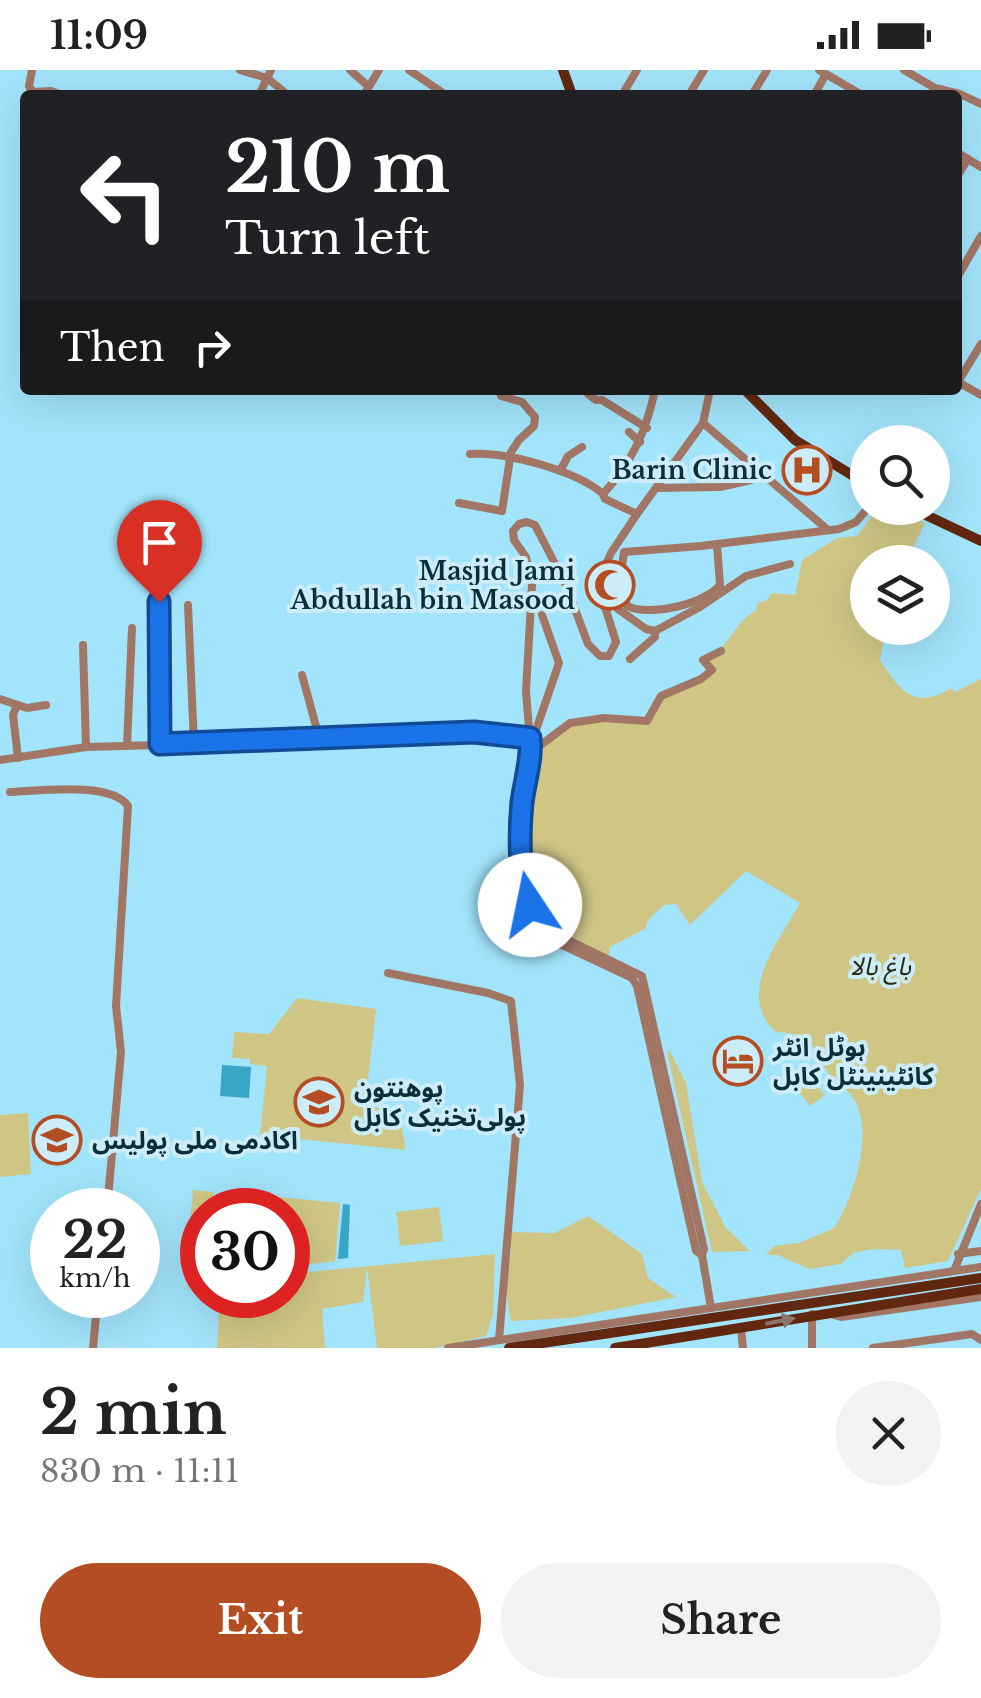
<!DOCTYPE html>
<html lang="en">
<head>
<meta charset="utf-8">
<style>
  :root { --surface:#fff; --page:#f2f2f2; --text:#222; --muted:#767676; --accent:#b44e22 }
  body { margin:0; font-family:"Libre Baskerville","Noto Sans Arabic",serif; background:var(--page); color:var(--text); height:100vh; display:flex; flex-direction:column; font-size:38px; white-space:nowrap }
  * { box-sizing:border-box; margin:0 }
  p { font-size:32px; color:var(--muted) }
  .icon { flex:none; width:55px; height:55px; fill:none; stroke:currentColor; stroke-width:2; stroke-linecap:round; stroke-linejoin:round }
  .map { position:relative; height:1278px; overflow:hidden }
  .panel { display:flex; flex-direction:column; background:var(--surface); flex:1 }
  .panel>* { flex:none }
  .top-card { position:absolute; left:20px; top:20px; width:942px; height:305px; border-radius:10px; box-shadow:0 10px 40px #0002; background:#202124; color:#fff; overflow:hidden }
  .tools { position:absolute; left:850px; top:355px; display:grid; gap:20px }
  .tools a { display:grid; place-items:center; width:100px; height:100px; border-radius:50%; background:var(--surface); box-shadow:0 10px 40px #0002; font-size:50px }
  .speed { position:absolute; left:30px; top:1118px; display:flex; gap:20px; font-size:50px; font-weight:700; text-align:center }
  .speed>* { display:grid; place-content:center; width:130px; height:130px; border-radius:50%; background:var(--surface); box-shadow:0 10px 40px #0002; line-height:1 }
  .speed small { font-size:25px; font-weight:400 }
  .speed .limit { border:15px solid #d22; background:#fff; color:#111 }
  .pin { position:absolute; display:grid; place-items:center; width:85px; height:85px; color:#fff; margin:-102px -42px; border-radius:50% 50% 50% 0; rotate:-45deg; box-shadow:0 0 10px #0007 }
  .pin .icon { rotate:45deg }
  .me { position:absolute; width:110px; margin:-55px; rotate:349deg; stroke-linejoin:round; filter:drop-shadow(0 0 8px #0008) }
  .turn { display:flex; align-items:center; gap:35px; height:210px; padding:0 40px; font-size:45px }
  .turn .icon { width:130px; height:130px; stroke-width:2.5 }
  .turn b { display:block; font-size:70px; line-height:85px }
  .then { display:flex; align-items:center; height:95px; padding:0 40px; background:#0003; gap:20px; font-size:38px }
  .round { display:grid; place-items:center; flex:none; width:105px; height:105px; border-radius:52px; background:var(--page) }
  .head { display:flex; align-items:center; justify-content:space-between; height:170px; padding:0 40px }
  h1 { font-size:60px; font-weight:700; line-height:75px }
  .cta { display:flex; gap:20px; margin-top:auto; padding:20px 40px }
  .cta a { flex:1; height:115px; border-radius:60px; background:var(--accent); color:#fff; font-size:40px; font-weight:700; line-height:115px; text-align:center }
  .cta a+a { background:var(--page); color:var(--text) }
  .status { display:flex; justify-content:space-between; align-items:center; height:70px; padding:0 50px; background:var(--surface); direction:ltr }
  .status svg { height:28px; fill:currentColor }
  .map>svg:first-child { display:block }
  .green { fill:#cfc686 }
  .water { fill:#38a6c7 }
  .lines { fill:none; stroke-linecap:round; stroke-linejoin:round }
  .minor { stroke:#a27665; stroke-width:8 }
  .major { stroke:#62280f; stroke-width:10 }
  .oneway { fill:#8c766c }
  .route-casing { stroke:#114b97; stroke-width:25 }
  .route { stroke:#1a73e8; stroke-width:18 }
  .labels { text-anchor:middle; stroke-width:8; stroke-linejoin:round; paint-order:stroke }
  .poi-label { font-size:25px; font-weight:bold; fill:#092f3a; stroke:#ccecf7; text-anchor:start }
  .park-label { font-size:25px; font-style:italic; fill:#2d2a16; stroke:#ccecf7 }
</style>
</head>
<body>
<div class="status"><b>11:09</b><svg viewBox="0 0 49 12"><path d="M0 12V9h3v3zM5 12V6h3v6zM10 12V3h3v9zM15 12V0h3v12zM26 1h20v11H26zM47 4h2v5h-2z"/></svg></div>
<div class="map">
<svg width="981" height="1278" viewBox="0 0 981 1278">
  <rect width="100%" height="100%" fill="#a2e4fb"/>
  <!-- green -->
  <g class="green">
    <path d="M878 438H889L925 453 906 492H868V558H886L880 590C900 621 915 641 951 618L955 622 981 609V1119L948 1191 905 1198 901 1180 873 1179 853 1183 841 1194 809 1199 778 1185H766L774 1176 799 1173 834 1158C854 1128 874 1062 854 1029 847 1018 834 1012 827 1001 807 971 816 965 776 962 734 924 780 870 800 833L746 801 690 855 676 834 664 835 648 850 646 858 610 877 607 896C590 888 566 882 550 870 495 828 518 745 522 686L581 650 645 652 661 626 711 601 703 590C734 575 730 556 756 540L758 533 767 530 772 523 795 525 802 490 837 468 857 466Z"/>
    <path d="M297 928 376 939 365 1036 399 1041 406 1080 260 1065 267 996 250 994V989L232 988 234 962 269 964Z"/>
    <path d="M670 981 686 1013 702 1112 726 1158 750 1181 712 1182 667 982Z"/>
    <path d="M805 1001 825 1025 810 1036 791 1012Z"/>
    <path d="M28 1043 31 1104 0 1107V1045Z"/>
    <path d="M193 1120 214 1122 213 1140H202V1204L186 1202Z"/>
    <path d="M228 1122 340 1133 335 1191 288 1197V1140H227Z"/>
    <path d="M439 1137 443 1171 400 1176 396 1142Z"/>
    <path d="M588 1146 642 1184 648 1208 676 1227 571 1248 511 1251 505 1217 511 1184 510 1162 555 1163Z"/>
    <path d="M495 1184 493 1245 486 1266 435 1278H377L367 1197 363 1232 322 1239 325 1278H217L220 1225H288V1204Z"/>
  </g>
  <!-- water -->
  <g class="water">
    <path d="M222 995 251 997 249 1028 220 1026Z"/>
    <path d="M343 1134 350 1135 348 1188 338 1189Z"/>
  </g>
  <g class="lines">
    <!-- minor -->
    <g class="minor">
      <path d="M32 0 29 16 33 22 51 21 62 25"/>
      <path d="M240 0 267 8 288 25"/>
      <path d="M350 0 368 16"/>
      <path d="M409 0 446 25"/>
      <path d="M819 0 862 25"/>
      <path d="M904 0 935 18 960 24 981 34"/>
      <path d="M259 25 271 0"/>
      <path d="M364 25 379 0"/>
      <path d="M622 25 637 0"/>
      <path d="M689 25 704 0"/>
      <path d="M752 25 767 0"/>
      <path d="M814 25 826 4"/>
      <path d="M958 83 981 97"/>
      <path d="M958 105 968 89"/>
      <path d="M958 206 981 166"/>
      <path d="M958 312 981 274"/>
      <path d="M958 312 981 325"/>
      <path d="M590 320 588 324 596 330H602L647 358"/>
      <path d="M710 320 703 353 637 444 611 483 600 508V521L616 572 609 586H600L588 574 566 515 535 455 527 452 519 454 513 461 514 470 526 487 532 515 526 621 531 683 522 734 521 802 531 835 543 854 554 863 642 906 704 1179 702 1185 711 1238"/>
      <path d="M703 353 828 460"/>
      <path d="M629 362 640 372"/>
      <path d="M470 384C505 381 577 401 603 424"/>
      <path d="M560 401 568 386 582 377"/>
      <path d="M656 418 720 417 751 410"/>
      <path d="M459 433 502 441 511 382 519 370 534 356 535 347 522 332 501 326 500 320"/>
      <path d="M637 444 605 429 603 424C632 392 646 362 655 320"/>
      <path d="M717 475 720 515C705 534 649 547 627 536L621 504 624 482 701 476 839 459 856 452 868 438"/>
      <path d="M159 532V674"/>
      <path d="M188 535 194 675"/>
      <path d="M618 539 646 559 655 561 700 537 746 506 790 494"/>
      <path d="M542 545 559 593 535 663 523 680 518 708 514 807 517 827 537 859 551 870 632 908 637 916 696 1181 702 1185"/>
      <path d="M83 575 86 677"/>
      <path d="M630 589 655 567V561"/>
      <path d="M302 605 319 667"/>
      <path d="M0 629 27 638 46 635"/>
      <path d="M17 635 13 645 18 688"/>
      <path d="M127 675 132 558"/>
      <path d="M530 683 570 653 604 648 647 651 661 626 701 609 712 600 703 590 721 581"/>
      <path d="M0 690 86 677 277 672 388 664 474 663 530 668"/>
      <path d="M10 722C38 721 111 711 128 736L116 936 121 982 107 1140"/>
      <path d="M388 903 488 923 511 931 520 1015 499 1270"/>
      <path d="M958 1184 981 1181"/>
      <path d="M954 1201 981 1134"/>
      <path d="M812 1244V1278"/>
      <path d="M834 1245 841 1247 981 1227"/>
      <path d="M741 1259 743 1278"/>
      <path d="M93 1278 98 1225"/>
      <path d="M448 1278 981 1197"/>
      <path d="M873 1278 972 1264 981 1270"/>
    </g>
    <!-- major -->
    <g class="major">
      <path d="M563 0 572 25"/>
      <path d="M745 320 795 370 868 415"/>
      <path d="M911 438 981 471"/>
      <path d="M509 1278 981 1208"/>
      <path d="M615 1278 981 1219"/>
    </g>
  </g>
  <!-- one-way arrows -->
  <defs><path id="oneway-solid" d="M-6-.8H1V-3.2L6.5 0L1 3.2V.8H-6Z" transform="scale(2.5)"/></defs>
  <use class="oneway" href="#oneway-solid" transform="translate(780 1251) rotate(-11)"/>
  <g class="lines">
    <!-- route casing -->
    <g class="route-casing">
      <path id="route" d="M159 532 160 674 474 662 530 668C532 690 525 710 522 732 519 765 518 804 530 835"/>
    </g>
    <!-- route -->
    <use href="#route" class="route"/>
  </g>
  <!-- icons -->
  <defs>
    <g id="hospital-ring" transform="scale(2.5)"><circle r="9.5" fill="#ccecf7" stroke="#b44e22" stroke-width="1.5"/><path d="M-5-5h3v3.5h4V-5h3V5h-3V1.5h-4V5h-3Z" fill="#b44e22"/></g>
    <g id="mosque-ring" transform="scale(2.5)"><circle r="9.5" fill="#ccecf7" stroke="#b44e22" stroke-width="1.5"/><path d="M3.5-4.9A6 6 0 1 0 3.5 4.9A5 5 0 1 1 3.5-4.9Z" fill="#b44e22"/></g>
    <g id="hotel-ring" transform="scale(2.5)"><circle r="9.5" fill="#ccecf7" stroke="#b44e22" stroke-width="1.5"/><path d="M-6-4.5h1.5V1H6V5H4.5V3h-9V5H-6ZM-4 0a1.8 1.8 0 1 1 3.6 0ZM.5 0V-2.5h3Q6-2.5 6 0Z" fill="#b44e22"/></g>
    <g id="university-ring" transform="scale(2.5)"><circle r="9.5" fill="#ccecf7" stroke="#b44e22" stroke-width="1.5"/><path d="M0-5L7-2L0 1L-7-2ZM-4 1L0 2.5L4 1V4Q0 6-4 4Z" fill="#b44e22"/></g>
  </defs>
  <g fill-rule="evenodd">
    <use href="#hospital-ring" x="807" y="400"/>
    <use href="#mosque-ring" x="610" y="515"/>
    <use href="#hotel-ring" x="738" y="991"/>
    <use href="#university-ring" x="319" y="1032"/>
    <use href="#university-ring" x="57" y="1070"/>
  </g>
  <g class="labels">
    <!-- poi labels -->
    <g class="poi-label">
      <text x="772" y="409" text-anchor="end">Barin Clinic</text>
      <text x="575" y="510" text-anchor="end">Masjid Jami<tspan x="575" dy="29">Abdullah bin Masood</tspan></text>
      <text x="773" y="986">ہوٹل انٹر<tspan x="773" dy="29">کانٹینینٹل کابل</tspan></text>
      <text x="354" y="1027">پوهنتون<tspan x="354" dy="29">پولی‌تخنیک کابل</tspan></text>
      <text x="92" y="1079">اکادمی ملی پولیس</text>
    </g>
    <!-- park labels -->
    <g class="park-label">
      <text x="880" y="905">باغ بالا</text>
    </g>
  </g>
</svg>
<div class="tools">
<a><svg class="icon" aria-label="search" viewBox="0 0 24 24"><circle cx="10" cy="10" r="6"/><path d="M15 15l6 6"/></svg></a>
<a><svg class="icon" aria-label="layers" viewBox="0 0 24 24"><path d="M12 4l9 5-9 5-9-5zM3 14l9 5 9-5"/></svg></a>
</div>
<div class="speed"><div>22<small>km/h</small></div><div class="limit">30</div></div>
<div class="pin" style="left:159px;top:532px;background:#d93025"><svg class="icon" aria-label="arrive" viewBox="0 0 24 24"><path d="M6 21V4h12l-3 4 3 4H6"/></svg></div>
<svg class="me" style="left:530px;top:835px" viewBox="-20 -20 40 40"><circle r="19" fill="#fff"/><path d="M0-13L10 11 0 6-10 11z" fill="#1a73e8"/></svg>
<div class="top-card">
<div class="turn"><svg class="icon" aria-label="left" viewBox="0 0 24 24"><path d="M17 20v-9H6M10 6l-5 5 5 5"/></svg><div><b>210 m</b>Turn left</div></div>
<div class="then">Then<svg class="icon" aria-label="right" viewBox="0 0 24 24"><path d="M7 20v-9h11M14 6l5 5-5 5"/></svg></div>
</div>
</div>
<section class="panel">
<div class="head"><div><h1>2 min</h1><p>830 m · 11:11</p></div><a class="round"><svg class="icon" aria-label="close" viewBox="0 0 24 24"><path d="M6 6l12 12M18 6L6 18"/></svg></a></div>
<div class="cta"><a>Exit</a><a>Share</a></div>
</section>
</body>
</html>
